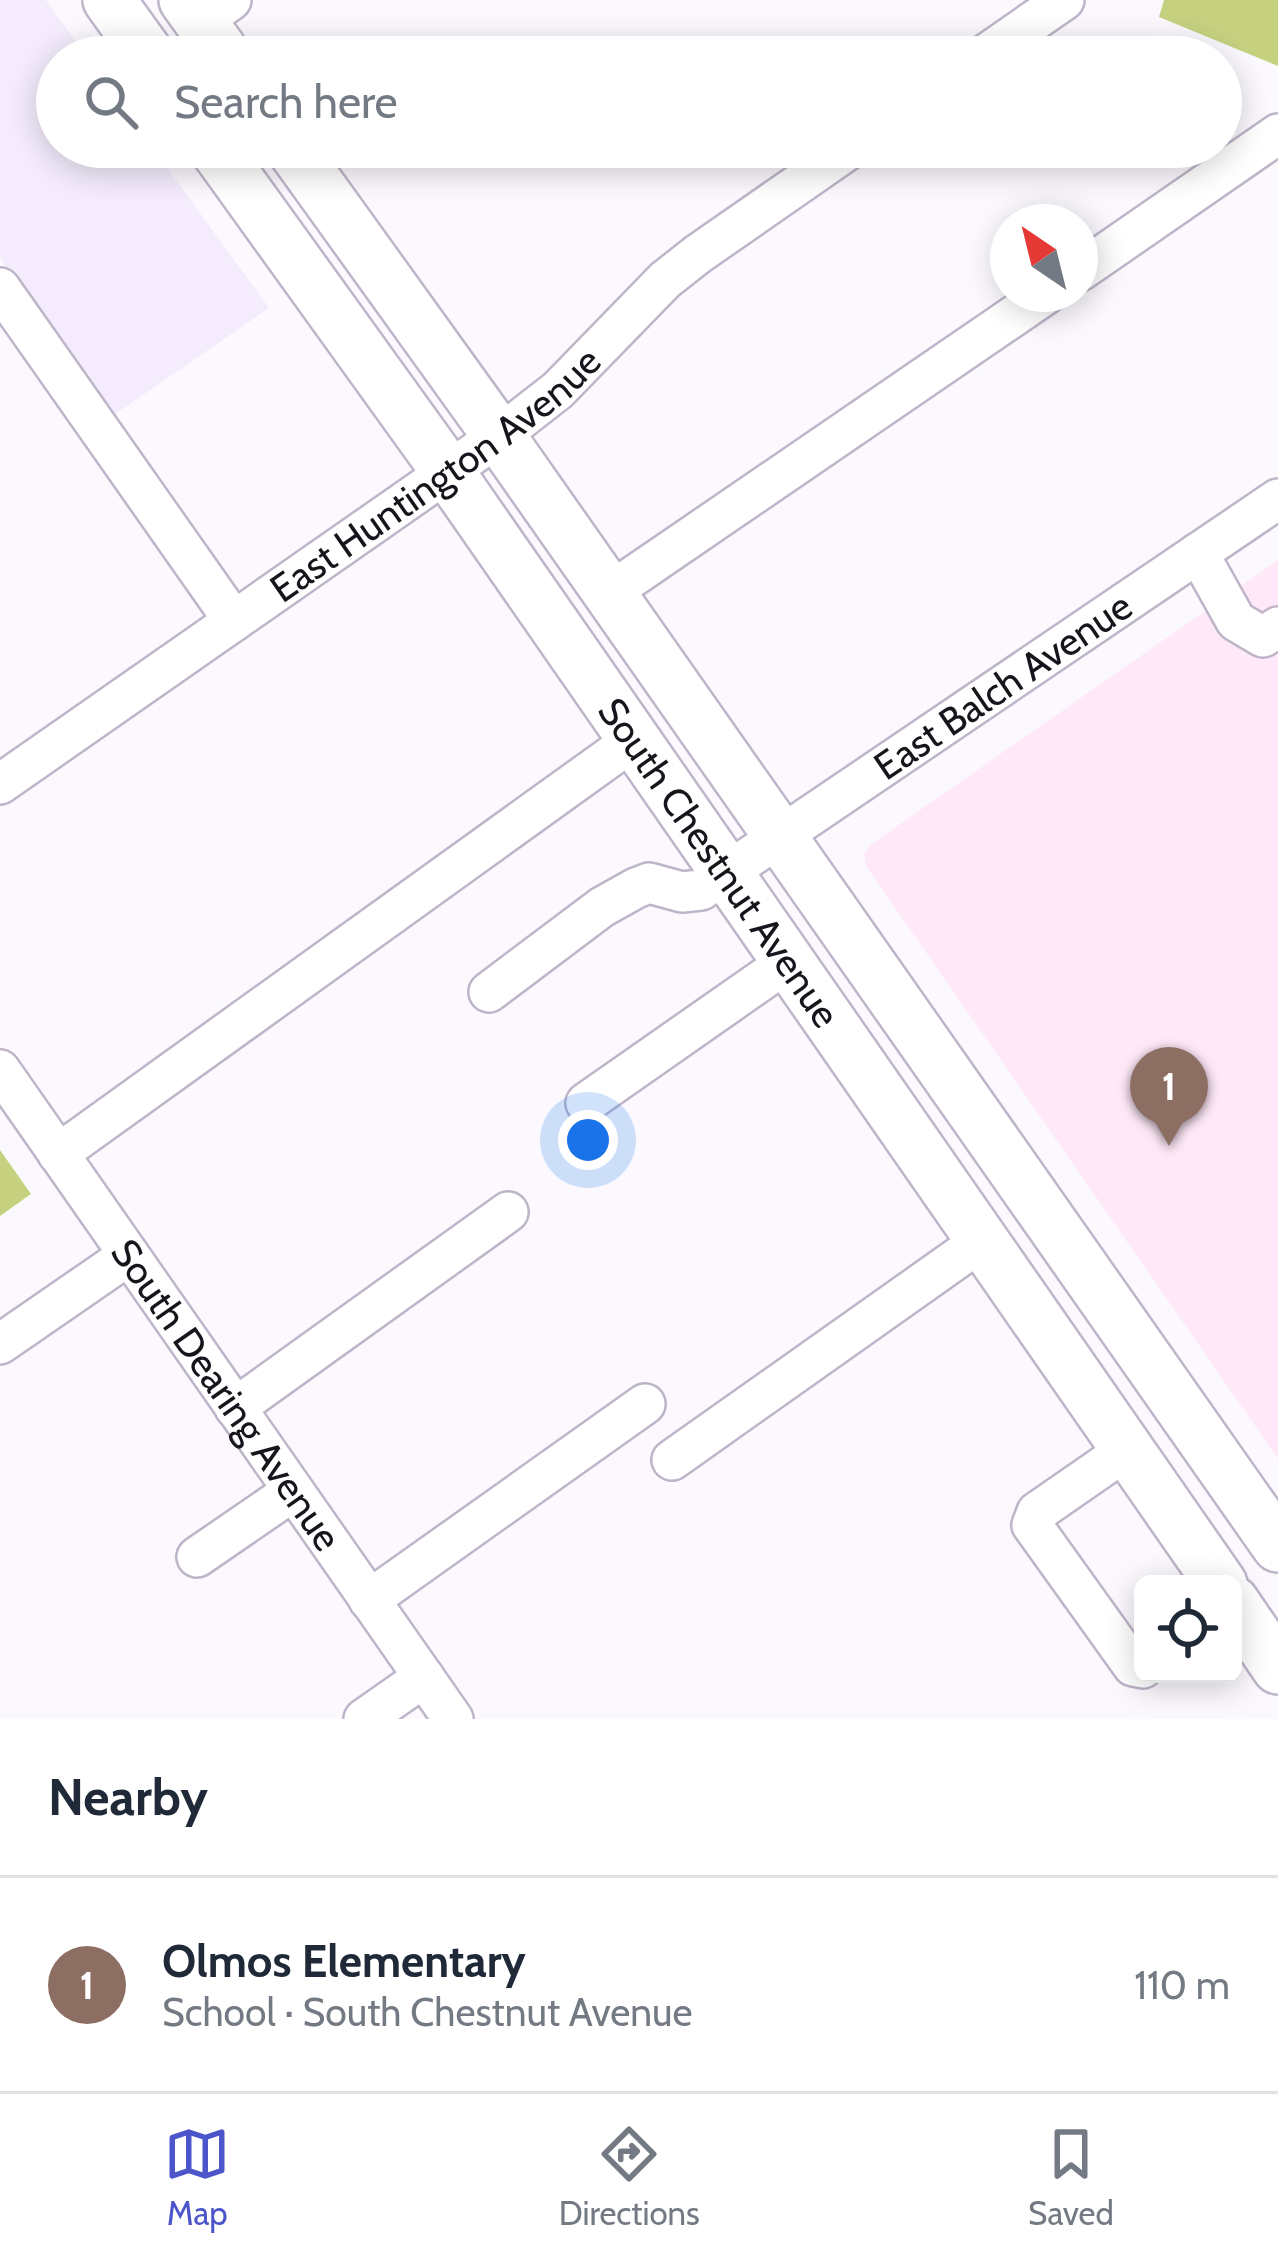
<!DOCTYPE html>
<meta charset="utf-8">
<style>
body{margin:0;font-family:Cabin,sans-serif;background:#f6f6f7;color:#1f2937}
.controls{position:absolute;right:36px;bottom:36px;display:grid;overflow:hidden;border-radius:18px;box-shadow:0 6px 30px #0003}
.controls button{width:108px;height:108px;display:grid;place-items:center;padding:0;border:0;border-bottom:3px solid #e0e1e3;background:#fff;color:#1f2937;font:60px sans-serif}
.compass{position:absolute;left:990px;top:204px;width:108px;height:108px;border-radius:50%;background:#fff;box-shadow:0 6px 30px #0003;rotate:325deg}
.you{position:absolute;left:588px;top:1140px;width:42px;height:42px;margin:-30px;border:9px solid #fff;border-radius:50%;background:#1a73e8;box-shadow:0 0 0 18px #1a73e833}
.badge{display:grid;place-items:center;width:78px;height:78px;border-radius:50%;background:#4c55ca;color:#fff;font-size:39px;font-weight:700}
.pin{position:absolute;translate:-50% -99px;filter:drop-shadow(0 3px 6px #0008)}
.pin::after{content:'';position:absolute;top:63px;width:42px;height:36px;background:inherit;clip-path:polygon(0 0,100% 0,50% 100%)}
.list{margin:0;padding:0;list-style:none}
h2{display:flex;justify-content:space-between;align-items:center;height:156px;margin:0;padding:0 48px;font-size:51px}
h2 small{font-size:39px;font-weight:400;color:#747a83}
.list li{display:grid;grid-template-columns:78px 1fr auto;gap:36px;align-items:center;box-sizing:border-box;height:216px;padding:0 48px;border-top:3px solid #e0e1e3}
.list b{display:block;font-size:45px;white-space:nowrap}
.list p{margin:0;font-size:39px;white-space:nowrap;color:#747a83}
.list em{font-size:39px;font-style:normal;color:#747a83}
.icon{flex:none;width:66px;height:66px;fill:none;stroke:currentColor;stroke-width:2;stroke-linecap:round;stroke-linejoin:round}
.map{position:relative;flex:none;width:1278px;height:1719px;overflow:hidden}
.search{position:absolute;background:#fff;box-shadow:0 6px 30px #0003;left:36px;right:36px;top:36px;height:132px;display:flex;align-items:center;gap:30px;box-sizing:border-box;padding:0 42px;border-radius:66px;color:#747a83;font-size:45px}
.sheet{height:372px;background:#fff}
nav{display:flex;justify-content:space-around;align-items:center;box-sizing:border-box;height:168px;border-top:3px solid #e0e1e3;background:#fff;font-size:33px;color:#747a83}
nav a{display:grid;justify-items:center;gap:6px}
nav .on{color:#4c55ca}
.map>svg:first-child{display:block}
.built{fill:#f4ecfd}
.education{fill:#ffe9f8}
.green{fill:#c5d17f}
.lines{fill:none;stroke-linecap:round;stroke-linejoin:round}
.minor-casing{stroke:#bfb5c9;stroke-width:44}
.major-casing{stroke:#bfb5c9;stroke-width:56}
.minor{stroke:#fff;stroke-width:39}
.major{stroke:#fff;stroke-width:51}
.labels{text-anchor:middle;stroke-width:9;stroke-linejoin:round;paint-order:stroke}
.street-label{font-size:39px;fill:#17141b;stroke:#fff}
</style>
<div class="map">
<svg width="1278" height="1719" viewBox="0 0 1278 1719">
<rect width="100%" height="100%" fill="#fbf9fe"/>
<path class="built" d="M0 0H46L87 57H57V147H152L269 308 111 417 0 258Z"/>
<path class="education" d="M1278 560V1459L866 866 864 855 870 845Z"/>
<g class="green">
<path d="M1164 0H1278V66L1159 17Z"/>
<path d="M0 1150 31 1194 0 1216Z"/>
</g>
<g class="lines">
<defs>
<g id="minor">
<path d="M200 22 231 0"/>
<path d="M982 57 1064 0"/>
<path d="M1080 271 1278 134"/>
<path d="M0 288 234 621"/>
<path d="M1198 553 1236 621 1263 637 1278 627"/>
<path d="M609 593 1046 294"/>
<path id="s1" d="M0 784 499 436 558 390 665 280 698 254 852 147"/>
<path id="s2" d="M489 992 602 907 636 888 649 883 682 892 701 890 1278 499"/>
<path id="s3" d="M0 1070 453 1719"/>
<path d="M586 1103 789 961"/>
<path d="M58 1154 635 739"/>
<path d="M0 1344 129 1255"/>
<path d="M235 1408 508 1212"/>
<path d="M1128 1449 1037 1512 1032 1525 1133 1666 1143 1668"/>
<path d="M672 1460 983 1240"/>
<path d="M197 1557 293 1491"/>
<path d="M369 1600 645 1404"/>
<path d="M364 1719 424 1677"/>
</g>
<g id="major">
<path d="M109 0 150 57"/>
<path d="M185 0 226 57"/>
<path id="s4" d="M214 147 448 472 1221 1584"/>
<path d="M291 147 499 436 1278 1546"/>
<path d="M1233 1602 1278 1668"/>
</g>
</defs>
<use href="#minor" class="minor-casing"/>
<use href="#major" class="major-casing"/>
<use href="#minor" class="minor"/>
<use href="#major" class="major"/>
</g>
<g class="labels">
<g class="street-label">
<text dy="14" stroke="none"><textPath href="#s1" startOffset="534">East Huntington Avenue</textPath></text>
<text dy="14" stroke="none"><textPath href="#s2" startOffset="612">East Balch Avenue</textPath></text>
<text dy="14" stroke="none"><textPath href="#s4" startOffset="876">South Chestnut Avenue</textPath></text>
<text dy="14" stroke="none"><textPath href="#s3" startOffset="396">South Dearing Avenue</textPath></text>
</g>
</g>
</svg>
<div class="controls">
<button><svg class="icon" aria-label="locate" viewBox="0 0 24 24"><circle cx="12" cy="12" r="6"/><path d="M12 2v4M12 18v4M2 12h4M18 12h4"/></svg></button>
</div>
<svg class="compass" viewBox="-18 -18 36 36"><path d="M0-13l5 13h-10z" fill="#e53935"/><path d="M0 13l5-13h-10z" fill="#747a83"/></svg>
<div class="you"></div>
<div class="pin badge" style="left:1169px;top:1146px;background:#8d6e63">1</div>
<div class="search"><svg class="icon" aria-label="search" viewBox="0 0 24 24"><circle cx="10" cy="10" r="6"/><path d="M15 15l6 6"/></svg>Search here</div>
</div>
<section class="sheet">
<h2>Nearby<small></small></h2>
<ul class="list">
<li><span class="badge" style="background:#8d6e63">1</span><div><b>Olmos Elementary</b><p>School · South Chestnut Avenue</p></div><em>110 m</em></li>
</ul>
</section>
<nav>
<a class="on"><svg class="icon" aria-label="map" viewBox="0 0 24 24"><path d="M3 6l6-2 6 2 6-2v14l-6 2-6-2-6 2zM9 4v14M15 6v14"/></svg>Map</a>
<a><svg class="icon" aria-label="directions" viewBox="0 0 24 24"><path d="M12 3l9 9-9 9-9-9zM9 14v-3h6M13 9l2 2-2 2"/></svg>Directions</a>
<a><svg class="icon" aria-label="saved" viewBox="0 0 24 24"><path d="M7 4h10v16l-5-4-5 4z"/></svg>Saved</a>
</nav>
